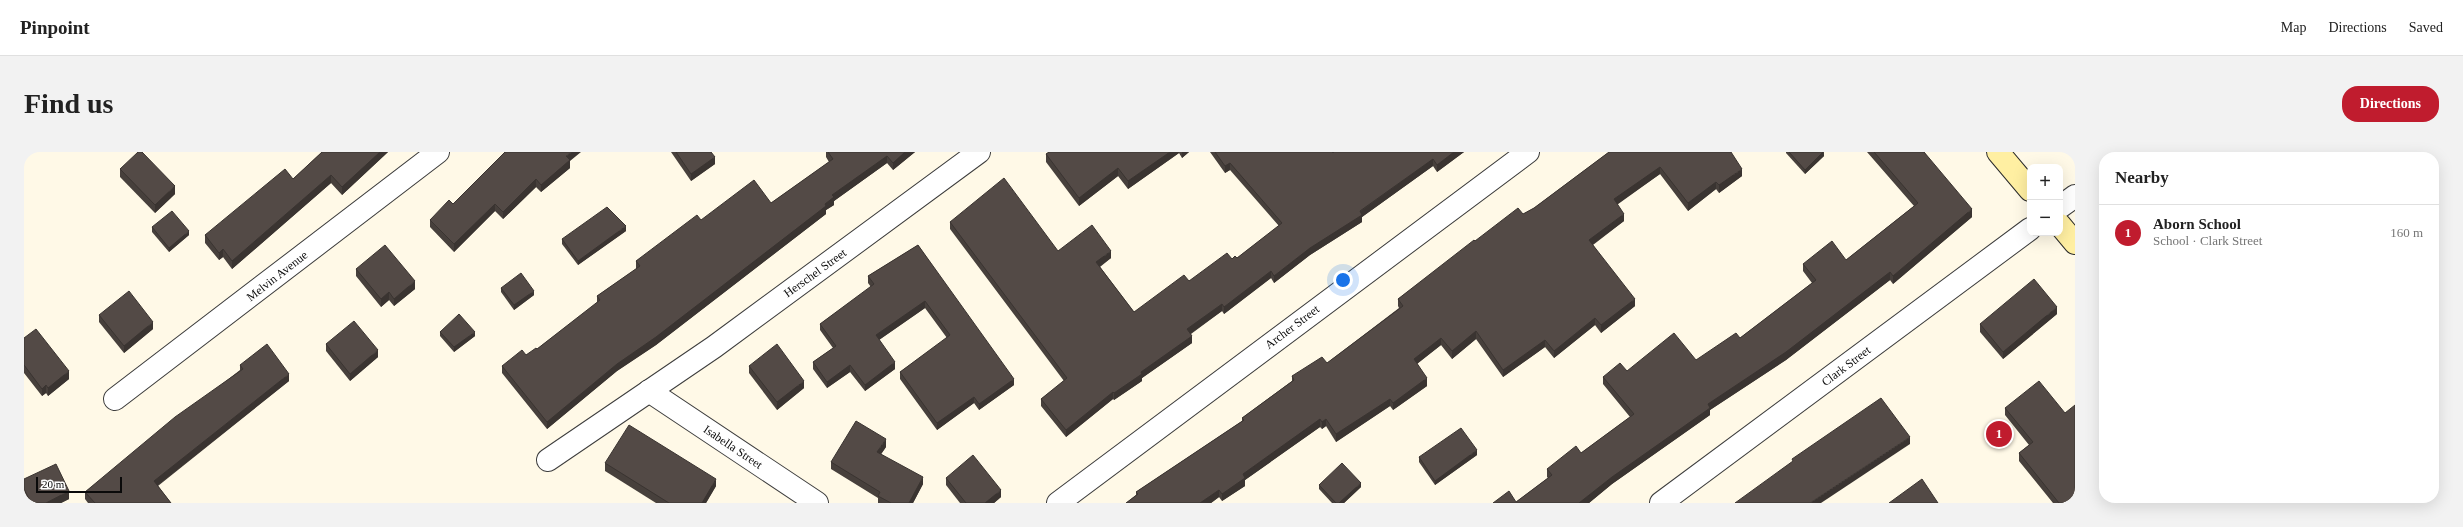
<!DOCTYPE html>
<meta charset="utf-8">
<style>
body{margin:0;font-family:Georgia,serif;background:#f2f2f2;color:#222}
.controls{position:absolute;right:12px;top:12px;display:grid;overflow:hidden;border-radius:8px;box-shadow:0 4px 16px #0002}
.controls button{width:36px;height:36px;display:grid;place-items:center;padding:0;border:0;border-bottom:1px solid #e0e0e0;background:#fff;color:#222;font:20px sans-serif}
.scale{position:absolute;left:12px;bottom:10px;width:86px;box-sizing:border-box;padding-left:4px;border:2px solid #0a0a0a;border-top:0;font-size:11px;line-height:14px;white-space:nowrap;color:#0a0a0a;-webkit-text-stroke:3px #fff;paint-order:stroke}
.you{position:absolute;left:1319px;top:128px;width:14px;height:14px;margin:-10px;border:3px solid #fff;border-radius:50%;background:#1a73e8;box-shadow:0 0 0 6px #1a73e833}
.badge{display:grid;place-items:center;width:26px;height:26px;border-radius:50%;background:#c01c2e;color:#fff;font-size:13px;font-weight:700}
.pin{position:absolute;translate:-50% -50%;border:2px solid #fff;box-shadow:0 1px 4px #0006}
.list{margin:0;padding:0;list-style:none}
h2{display:flex;justify-content:space-between;align-items:center;height:52px;margin:0;padding:0 16px;font-size:17px}
h2 small{font-size:13px;font-weight:400;color:#767676}
.list li{display:grid;grid-template-columns:26px 1fr auto;gap:12px;align-items:center;box-sizing:border-box;height:56px;padding:0 16px;border-top:1px solid #e0e0e0}
.list b{display:block;font-size:15px;white-space:nowrap}
.list p{margin:0;font-size:13px;white-space:nowrap;color:#767676}
.list em{font-size:13px;font-style:normal;color:#767676}
.map{position:relative;flex:none;width:2051px;height:351px;overflow:hidden;border-radius:16px}
header{display:flex;align-items:center;gap:24px;box-sizing:border-box;height:56px;padding:0 20px;background:#fff;border-bottom:1px solid #e0e0e0}
header strong{font-size:19px}
nav{display:flex;gap:22px;margin-inline-start:auto;font-size:14px}
.intro{display:flex;align-items:center;justify-content:space-between;box-sizing:border-box;height:96px;padding:0 24px}
h1{margin:0;font-size:28px}
.button{padding:10px 18px;border-radius:16px;background:#c01c2e;color:#fff;font-size:14px;font-weight:700}
main{display:flex;gap:24px;padding:0 24px}
aside{flex:1;background:#fff;border-radius:16px;box-shadow:0 4px 16px #0002}
.map>svg:first-child{display:block}
.lines{fill:none;stroke-linecap:round;stroke-linejoin:round}
.minor-casing{stroke:#3d3d3d;stroke-width:24}
.secondary-casing{stroke:#2c2c2c;stroke-width:24}
.minor{stroke:#fff;stroke-width:22}
.secondary{stroke:#ffefa2;stroke-width:22}
.wall{fill:#47403c}
.shaded-wall{fill:#3a3431}
.building{fill:#534a46;stroke:#3a3431}
.labels{text-anchor:middle;stroke-width:4;stroke-linejoin:round;paint-order:stroke}
.street-label{font-size:12px;fill:#0a0a0a;stroke:#fff}
</style>
<header>
<strong>Pinpoint</strong>
<nav><a>Map</a><a>Directions</a><a>Saved</a></nav>
</header>
<div class="intro"><h1>Find us</h1><a class="button">Directions</a></div>
<main>
<div class="map">
<svg width="2051" height="351" viewBox="0 0 2051 351">
<rect width="100%" height="100%" fill="#fff9e7"/>
<g class="lines">
<defs>
<g id="minor">
<path d="M2036 55 2051 44"/>
<path d="M625 239 793 351"/>
<path d="M91 247 414 0"/>
<path d="M524 308 690 195 955 0"/>
<path d="M1034 351 1504 0"/>
<path d="M1637 351 2006 77"/>
</g>
<g id="secondary">
<path d="M1974 0 2006 38"/>
<path d="M2036 73 2051 91"/>
</g>
</defs>
<use href="#minor" class="minor-casing"/>
<use href="#secondary" class="secondary-casing"/>
<use href="#minor" class="minor"/>
<use href="#secondary" class="secondary"/>
</g>
<g class="wall">
<path d="M298 0H364L318 43 307 31 208 117 199 105 195 108 181 91V83L269 27Z"/>
<path d="M647 0H687L691 12 667 29Z"/>
<path d="M802 0H891L869 18 863 11 810 49V53L802 58V62L632 193 593 219 523 277 478 221V214L502 203 513 197 573 151V144L612 117V109L677 68 747 51 805 10 802 5Z"/>
<path d="M1025 0H1165L1158 6 1155 1 1104 37 1094 24 1055 54 1022 10V2Z"/>
<path d="M1186 0H1308L1309 1 1440 0 1413 20 1409 14 1338 65V70L1286 103 1250 131 1247 126 1200 162 1198 159 1167 182 1168 191 1118 226V229L1090 248 1089 247 1042 285 1017 254V247L1040 229 926 77V70L1034 99 1087 106 1076 115 1110 160 1165 129 1208 107 1213 106 1255 74 1206 18 1201 21Z"/>
<path d="M1585 0 1718 24 1695 41 1692 37 1664 59 1636 22 1593 52 1600 69 1569 93 1611 154 1577 181 1571 173 1530 206 1521 195 1479 225 1452 187 1428 207 1417 193 1393 212 1403 234 1369 258 1366 254 1312 290 1302 274 1298 277 1296 275 1221 328V334L1198 349 1195 345 1187 351H1102L1112 343V340L1218 269V266L1268 229V224L1303 211 1375 156 1374 154V147L1451 89 1510 56Z"/>
<path d="M1762 0H1800V4L1781 22 1762 1Z"/>
<path d="M1843 0H1900L1948 65 1869 132 1866 128 1762 208 1686 258V263L1588 332 1565 351H1469L1492 350 1524 326 1523 325V317L1557 301 1606 265 1579 232V225L1603 219 1672 208 1716 186 1788 131 1779 119V112L1822 108 1890 54Z"/>
<path d="M546 9V16L517 40 512 35 479 67 471 59 430 100 406 75V68L429 52Z"/>
<path d="M96 17 151 42 131 61 96 25Z"/>
<path d="M128 75 165 83 145 100 128 80Z"/>
<path d="M602 79 554 113 538 92V87Z"/>
<path d="M894 93 990 233 955 258 950 251 913 278 876 227V220L923 186 901 156 855 188 871 217 841 239 826 220 803 236 789 217V210L809 196 796 178V172L847 135 844 131V124Z"/>
<path d="M332 117 391 137 370 154 365 148 357 155 332 124Z"/>
<path d="M477 136 510 143 490 158 477 140Z"/>
<path d="M2033 162 1979 207 1956 180V172Z"/>
<path d="M75 163 129 177 100 201 75 170Z"/>
<path d="M416 180 451 184 430 200 416 184Z"/>
<path d="M0 186 45 227 24 244 22 241 18 244 0 221Z"/>
<path d="M302 192 354 205 326 229 302 199Z"/>
<path d="M216 213 265 229 134 334 147 351H64L61 347V340L216 218Z"/>
<path d="M725 214 780 236 753 258 725 221Z"/>
<path d="M1981 256 2041 261 2051 351H2029L1995 309V301L2005 293 1981 263Z"/>
<path d="M862 295 857 302 899 332 889 351H854V346L807 317V310Z"/>
<path d="M1453 303 1411 333 1395 310V305Z"/>
<path d="M581 311 692 334 682 351H632L581 319Z"/>
<path d="M922 326 977 345 970 351H936L922 333Z"/>
<path d="M0 327 45 347 37 351H3L0 344Z"/>
<path d="M1295 333 1337 335 1320 351H1308L1295 337Z"/>
</g>
<g class="shaded-wall">
<path d="M0 0H6L0 6Z"/>
<path d="M356 0H364L318 43V35Z"/>
<path d="M548 0H557L546 9V16L517 40V33L542 4Z"/>
<path d="M881 0H891L869 18V11Z"/>
<path d="M1146 0H1155V1L1104 37V29Z"/>
<path d="M1158 0H1165L1158 6Z"/>
<path d="M1430 0H1440L1413 20V13Z"/>
<path d="M1799 0 1800 4 1781 22V18Z"/>
<path d="M863 4V11L810 49V53L802 58V62L632 193 593 219 523 277V270L593 212 808 43Z"/>
<path d="M691 5V12L667 29V22Z"/>
<path d="M1409 7V14L1338 65V70L1286 103 1250 131V124L1286 96Z"/>
<path d="M1206 11V18L1201 21V14Z"/>
<path d="M1636 15V22L1590 55V47Z"/>
<path d="M1094 16V24L1055 54V46Z"/>
<path d="M1718 17V24L1695 41V33Z"/>
<path d="M307 23V31L208 117V109Z"/>
<path d="M512 27V35L479 67V60Z"/>
<path d="M1692 30V37L1664 59V51Z"/>
<path d="M151 34V42L131 61V53Z"/>
<path d="M471 52V59L430 100V92Z"/>
<path d="M1948 57V65L1869 132V124Z"/>
<path d="M1600 62V69L1565 95V88Z"/>
<path d="M602 74V79L554 113V109Z"/>
<path d="M165 79V83L145 100V96Z"/>
<path d="M199 97V105L195 108V101Z"/>
<path d="M1087 99V106L1072 117V110Z"/>
<path d="M1247 119V126L1200 162V155Z"/>
<path d="M1866 120V128L1762 208 1686 258V263L1588 332 1565 351H1555L1588 325 1684 252Z"/>
<path d="M391 129V137L370 154V147Z"/>
<path d="M510 139V143L490 158V153Z"/>
<path d="M365 140V148L357 155V147Z"/>
<path d="M1611 147V154L1577 181V173Z"/>
<path d="M901 149V156L852 190V183Z"/>
<path d="M1198 152V159L1163 184V177Z"/>
<path d="M2033 155V162L1979 207V200Z"/>
<path d="M1571 166V173L1530 206V199Z"/>
<path d="M129 170V177L100 201V194Z"/>
<path d="M1452 179V187L1428 207V199Z"/>
<path d="M451 180V184L430 200V195Z"/>
<path d="M1168 184V191L1118 226V229L1090 248V241L1117 220Z"/>
<path d="M1417 186V193L1390 214V207Z"/>
<path d="M1521 188V195L1479 225V218Z"/>
<path d="M354 198V205L326 229V222Z"/>
<path d="M871 210V217L841 239V233Z"/>
<path d="M826 213V220L803 236V230Z"/>
<path d="M45 219V227L24 244V236Z"/>
<path d="M265 222V229L130 336V329Z"/>
<path d="M1403 226V234L1369 258V251Z"/>
<path d="M990 227V233L955 258V252Z"/>
<path d="M780 229V236L753 258V250Z"/>
<path d="M22 233V241L18 244V237Z"/>
<path d="M1089 240V247L1042 285V278Z"/>
<path d="M950 245V251L913 278V271Z"/>
<path d="M1366 247V254L1312 290V282Z"/>
<path d="M1296 267V275L1221 328V334L1198 349V342L1219 322Z"/>
<path d="M1302 267V274L1298 277V270Z"/>
<path d="M1886 285V292L1797 351H1786Z"/>
<path d="M862 287V295L853 308V300Z"/>
<path d="M1453 298V303L1411 333V329Z"/>
<path d="M899 325V332L889 351H885Z"/>
<path d="M692 327V334L682 351H678Z"/>
<path d="M1337 331V335L1320 351H1315Z"/>
<path d="M977 338V345L970 351H961Z"/>
<path d="M1195 338V345L1187 351H1176Z"/>
<path d="M45 339V347L37 351H22Z"/>
</g>
<g class="building">
<path d="M114 0H118L151 34 131 53 96 17Z"/>
<path d="M298 0H356L318 35 307 23 208 109 199 97 195 101 181 83 261 17 269 27Z"/>
<path d="M481 0H548L542 4 546 8 517 33 512 27 479 60 471 52 430 92 406 68 425 48 429 52Z"/>
<path d="M652 0H687L691 5 667 22Z"/>
<path d="M804 0H881L869 11 863 4 808 43 810 45 801 52 802 54 632 185 593 212 523 270 478 214 498 198 502 203 512 196 513 197 576 148 573 144 616 114 612 109 673 63 677 68 730 28 747 51 809 7Z"/>
<path d="M1025 0H1146L1104 29 1094 16 1055 46 1022 2Z"/>
<path d="M1191 0H1308L1309 1 1310 0H1430L1413 13 1409 7 1336 59 1338 63 1286 96 1250 124 1247 119 1200 155 1198 152 1163 177 1168 184 1117 220 1118 222 1090 241 1089 240 1042 278 1017 247 1043 226 926 70 980 26 1034 99 1068 73 1087 99 1072 110 1110 160 1160 123 1165 129 1203 101 1208 107 1211 104 1213 106 1258 71 1206 11 1201 14Z"/>
<path d="M1585 0H1707L1718 17 1695 33 1692 30 1664 51 1636 15 1590 47 1600 62 1565 88 1611 147 1577 173 1571 166 1530 199 1521 188 1479 218 1452 179 1428 199 1417 186 1390 207 1403 226 1369 251 1366 247 1312 282 1302 267 1298 270 1296 267 1219 322 1221 326 1198 342 1195 338 1176 351H1102L1114 342 1112 340 1220 268 1218 266 1270 228 1268 224 1298 205 1303 211 1379 154 1374 147 1450 88 1451 89 1494 56 1499 62 1510 56Z"/>
<path d="M1765 0H1799L1781 18Z"/>
<path d="M1850 0H1900L1948 57 1869 124 1866 120 1762 200 1684 252 1686 256 1588 325 1555 351H1469L1485 339 1492 350 1528 323 1523 317 1552 294 1557 301 1610 262 1579 225 1596 211 1603 219 1650 181 1672 208 1712 181 1716 186 1792 128 1779 112 1808 89 1822 108 1894 51Z"/>
<path d="M583 55 602 74 554 109 538 87Z"/>
<path d="M148 59 165 79 145 96 128 75Z"/>
<path d="M361 93 391 129 370 147 365 140 357 147 332 117Z"/>
<path d="M894 93 990 227 955 252 950 245 913 271 876 220 926 183 901 149 852 183 871 210 841 233 826 213 803 230 789 210 812 194 796 172 850 132 844 124Z"/>
<path d="M497 121 510 139 490 153 477 136Z"/>
<path d="M2010 127 2033 155 1979 200 1956 172Z"/>
<path d="M105 139 129 170 100 194 75 163Z"/>
<path d="M435 162 451 180 430 195 416 180Z"/>
<path d="M330 169 354 198 326 222 302 192Z"/>
<path d="M12 177 45 219 24 236 22 233 18 237 0 213V186Z"/>
<path d="M243 192 265 222 130 329 147 351H71L61 340 151 265 219 217 216 213Z"/>
<path d="M753 192 780 229 753 250 725 214Z"/>
<path d="M2015 229 2041 261 2051 253V351H2035L1995 301 2009 290 1981 256Z"/>
<path d="M1857 246 1886 285 1786 351H1711L1769 309 1768 307Z"/>
<path d="M832 269 862 287 853 300 899 325 885 351H867L854 344 856 340 807 310Z"/>
<path d="M605 273 692 327 678 351H645L581 311Z"/>
<path d="M1437 276 1453 298 1411 329 1395 305Z"/>
<path d="M949 303 977 338 961 351H942L922 326Z"/>
<path d="M1318 311 1337 331 1315 351H1312L1295 333Z"/>
<path d="M32 312 45 339 22 351H7L0 337V327Z"/>
<path d="M1898 327 1914 351H1865Z"/>
</g>
<g class="labels">
<g class="street-label">
<text transform="translate(791 121) rotate(-36)" y="4">Herschel Street</text>
<text transform="translate(253 124) rotate(-38)" y="4">Melvin Avenue</text>
<text transform="translate(1268 175) rotate(-37)" y="4">Archer Street</text>
<text transform="translate(1822 214) rotate(-37)" y="4">Clark Street</text>
<text transform="translate(709 295) rotate(34)" y="4">Isabella Street</text>
</g>
</g>
</svg>
<div class="controls">
<button>+</button>
<button>−</button>
</div>
<div class="scale">20 m</div>
<div class="you"></div>
<div class="pin badge" style="left:1975px;top:282px">1</div>
</div>
<aside>
<h2>Nearby<small></small></h2>
<ul class="list">
<li><span class="badge">1</span><div><b>Aborn School</b><p>School · Clark Street</p></div><em>160 m</em></li>
</ul>
</aside>
</main>
